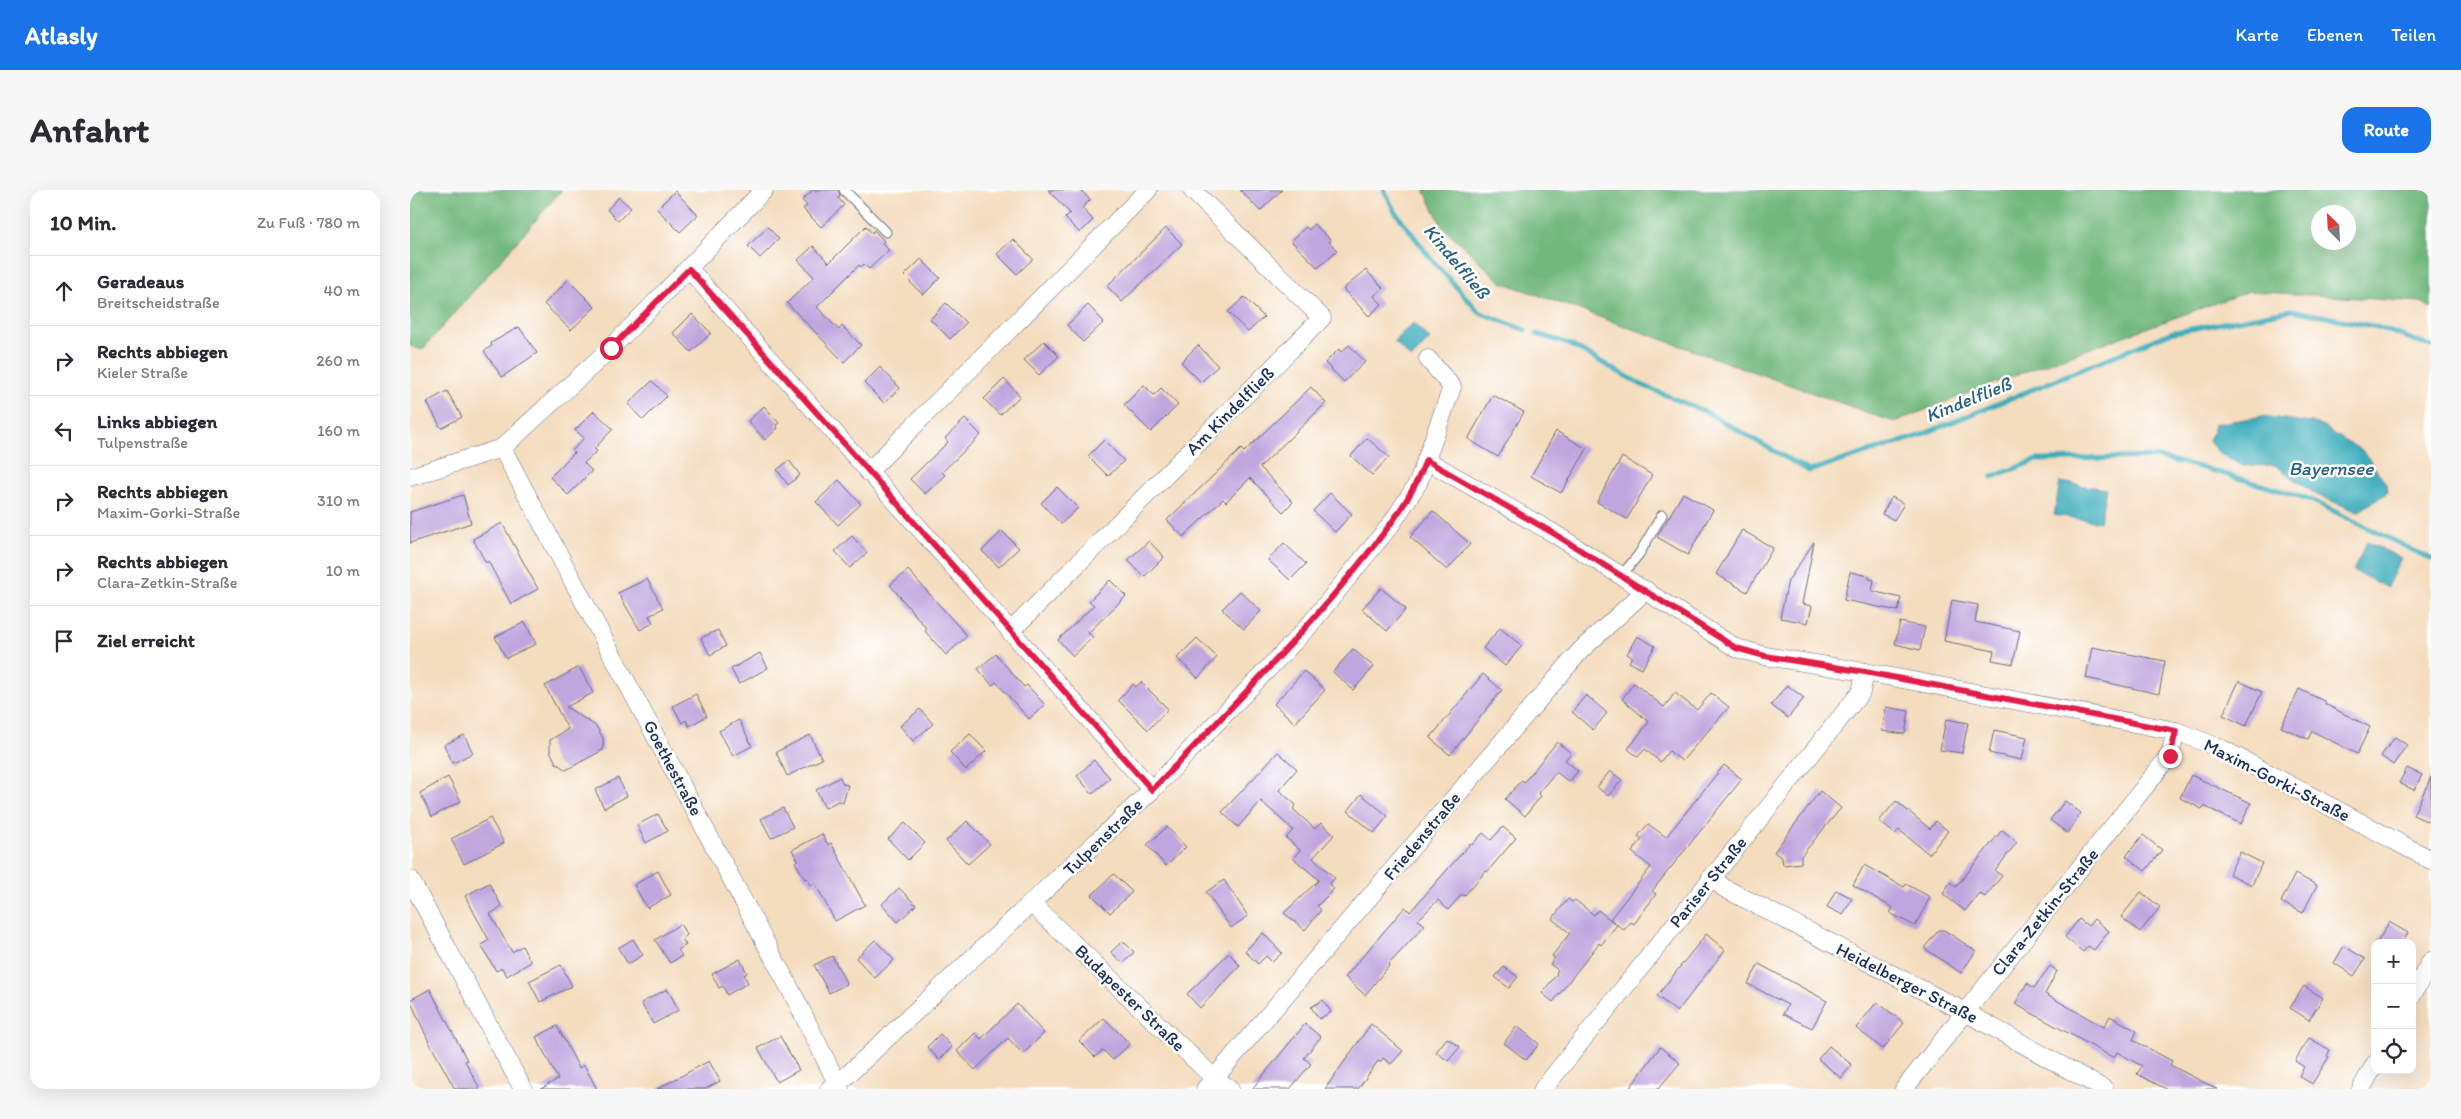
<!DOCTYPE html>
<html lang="de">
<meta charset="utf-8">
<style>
body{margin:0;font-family:Itim,sans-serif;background:#f7f7f7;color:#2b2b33}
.controls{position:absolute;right:15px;bottom:15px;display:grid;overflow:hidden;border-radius:10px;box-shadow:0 5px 20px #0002}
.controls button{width:45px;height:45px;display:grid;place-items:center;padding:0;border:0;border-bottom:1px solid #e1e1e2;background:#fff;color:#2b2b33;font:25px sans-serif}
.compass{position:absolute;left:1901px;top:15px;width:45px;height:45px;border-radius:50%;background:#fff;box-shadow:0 5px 20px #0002;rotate:336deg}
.stop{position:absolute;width:15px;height:15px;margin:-11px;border:4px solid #e11d48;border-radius:50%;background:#fff}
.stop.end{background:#e11d48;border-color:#fff;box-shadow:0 1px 5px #0008}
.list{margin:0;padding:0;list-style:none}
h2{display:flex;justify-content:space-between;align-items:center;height:65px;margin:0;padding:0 20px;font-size:21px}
h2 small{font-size:16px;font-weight:400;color:#7c7c81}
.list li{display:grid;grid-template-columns:32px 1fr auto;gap:15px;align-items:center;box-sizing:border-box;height:70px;padding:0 20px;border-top:1px solid #e1e1e2}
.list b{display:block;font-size:19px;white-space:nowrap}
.list p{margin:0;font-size:16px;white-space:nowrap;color:#7c7c81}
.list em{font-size:16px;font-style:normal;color:#7c7c81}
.icon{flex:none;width:28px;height:28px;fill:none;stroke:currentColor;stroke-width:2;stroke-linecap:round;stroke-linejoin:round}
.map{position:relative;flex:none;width:2021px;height:899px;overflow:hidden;border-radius:15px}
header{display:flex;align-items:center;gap:30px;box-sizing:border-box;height:70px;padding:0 25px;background:#1a73e8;color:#fff}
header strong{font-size:24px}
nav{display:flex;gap:28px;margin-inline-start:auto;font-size:18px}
.intro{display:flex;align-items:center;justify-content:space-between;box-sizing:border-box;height:120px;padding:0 30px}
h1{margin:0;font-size:35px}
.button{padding:12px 22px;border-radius:15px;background:#1a73e8;color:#fff;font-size:18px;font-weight:700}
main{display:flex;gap:30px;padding:0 30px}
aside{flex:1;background:#fff;border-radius:15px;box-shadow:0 5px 20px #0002}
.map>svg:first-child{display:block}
.forest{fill:#72b87d;stroke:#46746e;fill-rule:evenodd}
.water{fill:#3eadbb;stroke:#2c6e8c}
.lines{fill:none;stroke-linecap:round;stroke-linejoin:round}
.stream{stroke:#3eadbb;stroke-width:5}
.building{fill:#c0a6de}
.lane-casing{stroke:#676c80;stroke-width:11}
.street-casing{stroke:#676c80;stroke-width:19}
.lane{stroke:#fff;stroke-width:9}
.street{stroke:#fff;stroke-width:18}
.route{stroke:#e11d48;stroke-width:6}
.labels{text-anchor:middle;stroke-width:5;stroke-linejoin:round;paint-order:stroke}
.street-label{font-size:18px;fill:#1b2f5e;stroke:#fff}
.water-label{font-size:19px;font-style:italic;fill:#296183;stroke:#fff}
</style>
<header>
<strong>Atlasly</strong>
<nav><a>Karte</a><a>Ebenen</a><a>Teilen</a></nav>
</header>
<div class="intro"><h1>Anfahrt</h1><a class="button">Route</a></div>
<main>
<aside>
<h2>10 Min.<small>Zu Fuß · 780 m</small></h2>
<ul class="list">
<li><svg class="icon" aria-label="ahead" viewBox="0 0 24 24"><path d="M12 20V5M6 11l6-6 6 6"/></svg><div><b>Geradeaus</b><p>Breitscheidstraße</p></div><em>40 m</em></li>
<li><svg class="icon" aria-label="right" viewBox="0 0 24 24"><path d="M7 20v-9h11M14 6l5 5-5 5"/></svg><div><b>Rechts abbiegen</b><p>Kieler Straße</p></div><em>260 m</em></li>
<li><svg class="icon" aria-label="left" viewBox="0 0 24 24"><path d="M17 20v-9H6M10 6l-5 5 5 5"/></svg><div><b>Links abbiegen</b><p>Tulpenstraße</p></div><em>160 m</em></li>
<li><svg class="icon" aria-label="right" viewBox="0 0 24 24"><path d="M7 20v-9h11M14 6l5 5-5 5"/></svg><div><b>Rechts abbiegen</b><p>Maxim-Gorki-Straße</p></div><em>310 m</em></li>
<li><svg class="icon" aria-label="right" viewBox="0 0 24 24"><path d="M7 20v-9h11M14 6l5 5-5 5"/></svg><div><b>Rechts abbiegen</b><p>Clara-Zetkin-Straße</p></div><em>10 m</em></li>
<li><svg class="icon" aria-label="arrive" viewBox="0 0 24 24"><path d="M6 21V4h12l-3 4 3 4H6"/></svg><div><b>Ziel erreicht</b></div></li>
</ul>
</aside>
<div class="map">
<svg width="2021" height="899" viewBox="0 0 2021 899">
<rect width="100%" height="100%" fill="#fff"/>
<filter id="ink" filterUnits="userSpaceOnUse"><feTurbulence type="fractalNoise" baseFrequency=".02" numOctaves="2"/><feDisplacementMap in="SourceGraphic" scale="10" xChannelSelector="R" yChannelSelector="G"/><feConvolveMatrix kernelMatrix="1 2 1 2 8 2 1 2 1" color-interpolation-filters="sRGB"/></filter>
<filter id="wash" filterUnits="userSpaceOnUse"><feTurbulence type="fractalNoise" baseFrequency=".0096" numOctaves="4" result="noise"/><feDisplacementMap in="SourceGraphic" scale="20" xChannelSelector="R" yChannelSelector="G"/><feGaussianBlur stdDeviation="1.12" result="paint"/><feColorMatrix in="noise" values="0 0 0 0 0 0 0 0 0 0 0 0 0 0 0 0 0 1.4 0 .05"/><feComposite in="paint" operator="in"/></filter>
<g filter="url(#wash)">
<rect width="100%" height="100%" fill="#f4dcbe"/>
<g class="forest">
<path d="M0 0H152L12 160 0 156Z"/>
<path d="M1014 0H2021V118L2011 112 1839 101 1603 186 1484 232 1091 92 1032 36ZM1908 22H1938V52H1908Z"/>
</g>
<g class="water">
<path d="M1003 133 1020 149 1001 169 984 151Z"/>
<path d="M1853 226 1908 234 1954 262 1976 294 1977 303 1948 322 1907 305 1865 275 1833 276 1810 264 1799 252 1805 234Z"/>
<path d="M1650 292 1696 299 1690 332 1644 325Z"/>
<path d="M1957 352 1991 368 1977 397 1943 381Z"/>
</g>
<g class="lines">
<g class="stream">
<path d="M974 0 984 20 1022 70 1069 122 1115 140"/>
<path d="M1127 144 1159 154 1232 195 1298 223 1399 281 1506 247 1760 143 1881 120 1967 137 2021 156"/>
<path d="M1582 287 1627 270 1746 267 1794 278 1899 309 2021 369"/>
</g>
</g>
<g id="blocks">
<g class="building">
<path d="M403 0H428L430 5 428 8 434 15 411 37 393 19 397 16 392 10Z"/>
<path d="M638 0H671L680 10 672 18 683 30 670 43 655 28 660 23Z"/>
<path d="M830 0H872L850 21Z"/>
<path d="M265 1 288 25 270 42 247 19Z"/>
<path d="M209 7 221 18 208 31 197 20Z"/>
<path d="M904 34 921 50 919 52 927 60 908 78 881 51 896 37 899 40Z"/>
<path d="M456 36 462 43 464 40 474 51 472 53 479 60 459 79 454 74 451 77 449 75 407 117 429 140 432 136 451 155 434 172 377 113 404 87 388 70 403 56 419 73Z"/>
<path d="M358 37 369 49 350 68 338 56Z"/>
<path d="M756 38 772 54 712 112 697 96Z"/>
<path d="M603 49 623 69 607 84 587 64Z"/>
<path d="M511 69 530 88 513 105 494 86Z"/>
<path d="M956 80 973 98 964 106 972 114 959 126 933 99Z"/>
<path d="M158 90 185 117 161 140 134 114Z"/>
<path d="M834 107 854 127 838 142 818 122Z"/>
<path d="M536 113 556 133 540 149 520 129Z"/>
<path d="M678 115 694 132 673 152 657 135Z"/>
<path d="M282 124 301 143 281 162 263 143Z"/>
<path d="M109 137 127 163 92 187 74 161 82 156 81 153Z"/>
<path d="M634 151 649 166 629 185 614 170Z"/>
<path d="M788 155 808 176 791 192 771 172Z"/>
<path d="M939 155 955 172 934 192 915 173 929 159 931 162Z"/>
<path d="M470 177 490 198 474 213 454 193Z"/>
<path d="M594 189 610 206 590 225 574 209Z"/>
<path d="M242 191 257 206 233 230 218 214Z"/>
<path d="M734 195 744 205 751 198 768 215 741 242 714 215Z"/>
<path d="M901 197 916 213 850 277 883 312 873 322 840 288 816 312 813 309 773 347 757 330 831 259 834 262Z"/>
<path d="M37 201 52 227 31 238 17 212Z"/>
<path d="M1083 205 1114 222 1088 267 1058 249Z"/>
<path d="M354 216 369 233 366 235 368 238 355 250 338 231Z"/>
<path d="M184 221 203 239 184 259 187 261 174 273 182 281 158 305 140 287 164 263 162 261 174 248 165 240Z"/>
<path d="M555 229 571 245 532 282 535 285 515 304 500 289 538 252 535 248Z"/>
<path d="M1146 241 1177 259 1151 303 1121 286Z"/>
<path d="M957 248 979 267 962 285 941 266Z"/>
<path d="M694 250 714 271 698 286 678 266Z"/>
<path d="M1212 267 1242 285 1217 329 1187 312Z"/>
<path d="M379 270 390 285 378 295 367 280Z"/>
<path d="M429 290 451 314 428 335 406 312Z"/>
<path d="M647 297 668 318 651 334 631 313Z"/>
<path d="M920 303 942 324 925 342 903 321Z"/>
<path d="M1273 303 1303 320 1278 365 1247 347Z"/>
<path d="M53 305 61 333 0 353V322Z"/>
<path d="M1482 307 1494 314 1484 330 1472 324Z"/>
<path d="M1023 321 1060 354 1037 380 1000 347Z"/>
<path d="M92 333 128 399 101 414 78 371 76 373 63 349Z"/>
<path d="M1332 340 1363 358 1337 402 1306 384Z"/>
<path d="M592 341 609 358 589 377 572 361Z"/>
<path d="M442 346 457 363 440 378 425 361Z"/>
<path d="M739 351 754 367 734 387 718 370Z"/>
<path d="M1404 352 1392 414 1402 416 1398 433 1370 428 1378 391Z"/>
<path d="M874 353 896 374 880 390 858 370Z"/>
<path d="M498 380 557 446 536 465 515 441 517 439 480 395Z"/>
<path d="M1440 382 1459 386V389L1464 390 1462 401 1491 408 1488 421 1434 410Z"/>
<path d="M237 389 253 418 239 426 243 433 230 440 208 403Z"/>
<path d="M700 390 716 406 678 443 683 447 663 466 648 450 684 415 679 411Z"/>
<path d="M971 398 996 419 977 441 952 419Z"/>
<path d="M830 401 851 421 834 439 812 419Z"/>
<path d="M1542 410 1568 415 1565 432 1610 441 1603 474 1582 470 1584 461 1534 451Z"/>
<path d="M115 432 126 454 96 468 85 447Z"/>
<path d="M1490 432 1515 437 1510 460 1485 454Z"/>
<path d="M1090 438 1112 456 1095 476 1073 458Z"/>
<path d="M308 440 316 456 300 465 291 448Z"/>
<path d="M1227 446 1245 456 1232 479 1219 472 1222 467 1217 464Z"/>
<path d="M787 448 807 467 788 488 767 468Z"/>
<path d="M1682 457 1755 471 1749 504 1676 488Z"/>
<path d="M943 459 964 477 943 500 923 482Z"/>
<path d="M350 463 358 478 329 494 321 479Z"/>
<path d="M586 464 614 497 617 495 635 515 619 529 586 492 582 495 568 479Z"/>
<path d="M169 477 183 503 156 517 186 536 193 548V560L156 580 146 573 140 561V550L158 539 135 496Z"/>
<path d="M894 481 915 500 885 533 864 514Z"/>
<path d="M1073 484 1092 500 1040 565 1020 548Z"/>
<path d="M1829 491 1852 502 1836 536 1813 525Z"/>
<path d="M731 492 758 519 738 540 708 510 723 494 726 497Z"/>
<path d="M1224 493 1254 517 1265 503 1287 520 1301 503 1319 517 1272 571 1259 561 1250 572 1235 559 1228 567 1218 559 1239 532 1212 509Z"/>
<path d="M1377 495 1394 508 1378 528 1361 515Z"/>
<path d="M1889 499 1916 512 1915 514 1960 537 1947 564 1902 541 1898 549 1871 537Z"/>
<path d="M286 504 297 526 279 536 276 530 272 533 263 516Z"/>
<path d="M1176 505 1197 523 1183 540 1162 522Z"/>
<path d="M1476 517 1499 521 1495 544 1472 541Z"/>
<path d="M510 519 523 534 503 551 490 536Z"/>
<path d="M1536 529 1558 533 1552 563 1530 560Z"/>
<path d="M329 530 342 556 323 566 309 541Z"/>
<path d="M1584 540 1617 547 1612 570 1579 563Z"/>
<path d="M560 544 576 561 556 580 540 562Z"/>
<path d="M54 545 63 563 43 573 34 555Z"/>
<path d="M400 545 412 569 377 586 366 562Z"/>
<path d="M1985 547 1997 555 1983 575 1971 566Z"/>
<path d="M1147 552 1161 563 1155 570 1168 581 1159 592 1146 582 1128 603 1131 606 1115 626 1095 609 1112 590 1114 592Z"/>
<path d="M868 562 887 579 869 600 886 615 883 619 905 639 911 633 924 645 903 668 925 688 919 694 924 699 907 716 911 720 895 740 874 723 909 690 883 668 890 660 876 648 883 640 851 611 828 637 812 622Z"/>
<path d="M684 570 700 588 682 604 667 586Z"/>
<path d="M1314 575 1332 589 1242 701 1246 704 1230 726 1224 734 1221 732 1214 740 1200 729 1241 677 1222 662 1232 649 1228 646 1238 634 1256 647Z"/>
<path d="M1997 578 2012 585 2004 600 1989 593Z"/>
<path d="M1200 581 1212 590 1198 606 1187 597Z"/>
<path d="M1781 585 1841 613 1831 634 1794 616 1792 619 1770 608Z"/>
<path d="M38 587 51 611 22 627 10 603Z"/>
<path d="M430 587 433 594 438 595 433 613 428 611 415 618 406 600Z"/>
<path d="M2021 587V633L2003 625Z"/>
<path d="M208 588 217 606 194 618 185 600Z"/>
<path d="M1410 601 1431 618 1391 666V673L1373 675 1372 668 1364 662Z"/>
<path d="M951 604 978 626 964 643 938 621Z"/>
<path d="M1486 611 1520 639 1526 631 1538 641 1519 664 1489 640 1485 644 1469 631Z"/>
<path d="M1655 611 1671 623 1657 643 1640 630Z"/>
<path d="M373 618 383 637 361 648 351 629Z"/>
<path d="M248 624 258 641 236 653 227 635Z"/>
<path d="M80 628 94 653 54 674 41 649Z"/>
<path d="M557 631 580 654 558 674 536 651Z"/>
<path d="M495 633 515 653 498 670 478 649Z"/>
<path d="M757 637 776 657 756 676 737 655Z"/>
<path d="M1093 637 1106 648 1077 682 1076 681 1054 706 1052 704 1038 720 1028 710 1008 730 1015 735 978 775 979 776 955 805 935 787 995 717 1000 722 1060 654 1062 655 1073 643 1081 650Z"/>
<path d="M1592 640 1607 652 1585 681 1592 686 1575 707 1569 703 1555 721 1533 704 1540 692 1546 697Z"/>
<path d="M412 644 418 655 421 653 455 715 425 731 405 693 401 695 397 688 395 689 385 672 388 670 382 660Z"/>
<path d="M1733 645 1752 660 1735 681 1716 666Z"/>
<path d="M1830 662 1852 673 1842 695 1819 684Z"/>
<path d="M1454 675 1494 697 1496 694 1520 707 1505 736 1480 723 1483 718 1443 695Z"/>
<path d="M248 681 261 705 237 718 224 695Z"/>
<path d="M704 684 722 702 700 723 682 705Z"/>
<path d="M1885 684 1907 695 1893 723 1871 712Z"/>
<path d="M814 690 838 726 821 738 796 702Z"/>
<path d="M79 693 92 717 80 724 102 762 112 756 121 772 97 786 92 778 86 781 71 755 79 750 55 706Z"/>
<path d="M489 698 506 715 488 732 472 714Z"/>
<path d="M1426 700 1442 708 1433 725 1417 717Z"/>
<path d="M1731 702 1750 717 1730 742 1711 727Z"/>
<path d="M1158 709 1162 712 1165 710 1184 725 1188 720 1207 735 1191 755 1189 753 1143 812 1132 803 1147 784 1146 783 1148 780 1140 774 1145 768 1142 766 1160 743 1142 729Z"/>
<path d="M1669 729 1678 736 1684 729 1699 741 1684 760 1678 756 1673 762 1655 747Z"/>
<path d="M1979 732 1998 743 1992 753H1967Z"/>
<path d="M270 734 277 745 272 749 276 755 268 760 272 766 260 773 245 750Z"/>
<path d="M1529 740H1534L1566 761 1551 783 1514 758Z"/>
<path d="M853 743 872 763 862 772 856 766 848 774 835 761Z"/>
<path d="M1296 744 1315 760 1267 822 1247 806Z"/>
<path d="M223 749 233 765 218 774 208 758Z"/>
<path d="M465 750 484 770 465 788 446 768Z"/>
<path d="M713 751 724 762 713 774 701 762Z"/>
<path d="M1934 756 1955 769 1944 786 1924 773Z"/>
<path d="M819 763 830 776 790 818 777 804Z"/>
<path d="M422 766 437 794 419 803 404 775Z"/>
<path d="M330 769 337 783 334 785 338 793 317 805 313 796 309 798 302 784Z"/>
<path d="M1349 774 1417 811 1402 838 1373 824 1378 815 1338 794Z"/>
<path d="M151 775 162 796 130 812 119 791Z"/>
<path d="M1640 776 1647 781 1635 804 1694 837 1700 826 1727 841 1723 850 1762 871 1760 875 1807 899H1756L1727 884 1732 876 1707 862 1704 868 1605 814 1617 793 1624 798Z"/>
<path d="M1094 777 1108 787 1099 798 1085 787Z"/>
<path d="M1894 796 1913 808 1899 830 1880 818Z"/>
<path d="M20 799 57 870 55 871 70 899H45L19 852 0 810Z"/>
<path d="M257 799 269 820 243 834 231 813Z"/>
<path d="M913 810 921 822 909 829 901 817Z"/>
<path d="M1467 812 1494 833 1473 859 1446 838Z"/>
<path d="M607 814 634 843 613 864 598 848 565 880 547 861 565 843 571 849Z"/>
<path d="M694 828 720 854 703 870 693 860 685 867 669 851Z"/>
<path d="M895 834 911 847 894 868 901 874 880 899H842Z"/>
<path d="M961 834 993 861 981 874 973 868 970 872 968 871 948 899H915Z"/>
<path d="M147 836 169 878 174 875 187 899H131L148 889 126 847Z"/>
<path d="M1107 836 1129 854 1116 870 1094 853Z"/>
<path d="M530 844 542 857 529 870 517 857Z"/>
<path d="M370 846 389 880 367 892 348 858Z"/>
<path d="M1037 848 1050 857 1038 871 1026 862Z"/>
<path d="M1899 848 1920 860 1917 866 1919 867 1902 894 1889 886 1894 877 1885 871Z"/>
<path d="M1419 856 1442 875 1431 888 1408 869Z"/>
<path d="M1250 857 1270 873 1248 899H1219Z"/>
<path d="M299 871 310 891 295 899H247Z"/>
</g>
</g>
</g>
<g filter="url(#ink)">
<use href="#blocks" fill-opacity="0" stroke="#676c80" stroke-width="1"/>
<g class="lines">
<defs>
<g id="lane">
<path d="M434 0 476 42"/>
<path d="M1212 385 1229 364 1252 325"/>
</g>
<g id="street">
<path d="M279 79 742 600"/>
<path d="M92 258 386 810 430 899"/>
<path d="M1016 270 1143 343 1326 458 1355 466 1455 482 1766 541 1812 559 2021 670"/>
<path d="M458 282 738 0"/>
<path d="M0 287 92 258 201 158 354 0"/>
<path d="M600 442 912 128 782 0"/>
<path d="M1301 687 1314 698 1555 822 1694 899"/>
<path d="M0 689 113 899"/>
<path d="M622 714 805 889 820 899"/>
<path d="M2002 805 2021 771"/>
<path d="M419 899 429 893 742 600 897 438 982 333 1008 293 1042 197 1018 169"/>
<path d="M795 899 1171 460 1236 400"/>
<path d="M1133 899 1451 502 1455 482"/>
<path d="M1494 899 1760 565 1766 541"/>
<path d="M1951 899 1965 874"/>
</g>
</defs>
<use href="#lane" class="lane-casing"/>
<use href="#street" class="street-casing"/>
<use href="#lane" class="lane"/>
<use href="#street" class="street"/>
</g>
</g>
<g class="lines" filter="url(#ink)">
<path class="route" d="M201 158 279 79 742 600C810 529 879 460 941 384 970 348 1000 314 1016 270L1143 343 1326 458 1355 466 1455 482 1766 541 1760 566"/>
</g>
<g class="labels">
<g class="street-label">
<text transform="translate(820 221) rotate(-45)" y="6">Am Kindelfließ</text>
<text transform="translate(263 578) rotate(62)" y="6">Goethestraße</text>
<text transform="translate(1867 590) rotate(27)" y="6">Maxim-Gorki-Straße</text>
<text transform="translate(1012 646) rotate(-50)" y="6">Friedenstraße</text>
<text transform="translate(693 647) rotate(-44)" y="6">Tulpenstraße</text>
<text transform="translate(1298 692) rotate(-51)" y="6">Pariser Straße</text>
<text transform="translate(1635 722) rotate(-51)" y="6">Clara-Zetkin-Straße</text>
<text transform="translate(1497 793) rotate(27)" y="6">Heidelberger Straße</text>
<text transform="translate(720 808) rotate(44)" y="6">Budapester Straße</text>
</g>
<g class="water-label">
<text transform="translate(1047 71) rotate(50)" y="7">Kindelfließ</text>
<text transform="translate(1558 209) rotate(-22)" y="7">Kindelfließ</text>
<text x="1921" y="285">Bayernsee</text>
</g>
</g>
</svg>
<div class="controls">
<button>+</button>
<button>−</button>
<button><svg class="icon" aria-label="locate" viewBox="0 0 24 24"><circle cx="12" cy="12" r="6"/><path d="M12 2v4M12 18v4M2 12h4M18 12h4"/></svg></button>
</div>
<svg class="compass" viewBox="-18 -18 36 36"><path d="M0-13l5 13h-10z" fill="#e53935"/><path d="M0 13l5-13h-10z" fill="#7c7c81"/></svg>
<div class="stop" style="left:201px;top:158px"></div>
<div class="stop end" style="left:1760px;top:566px"></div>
</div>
</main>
